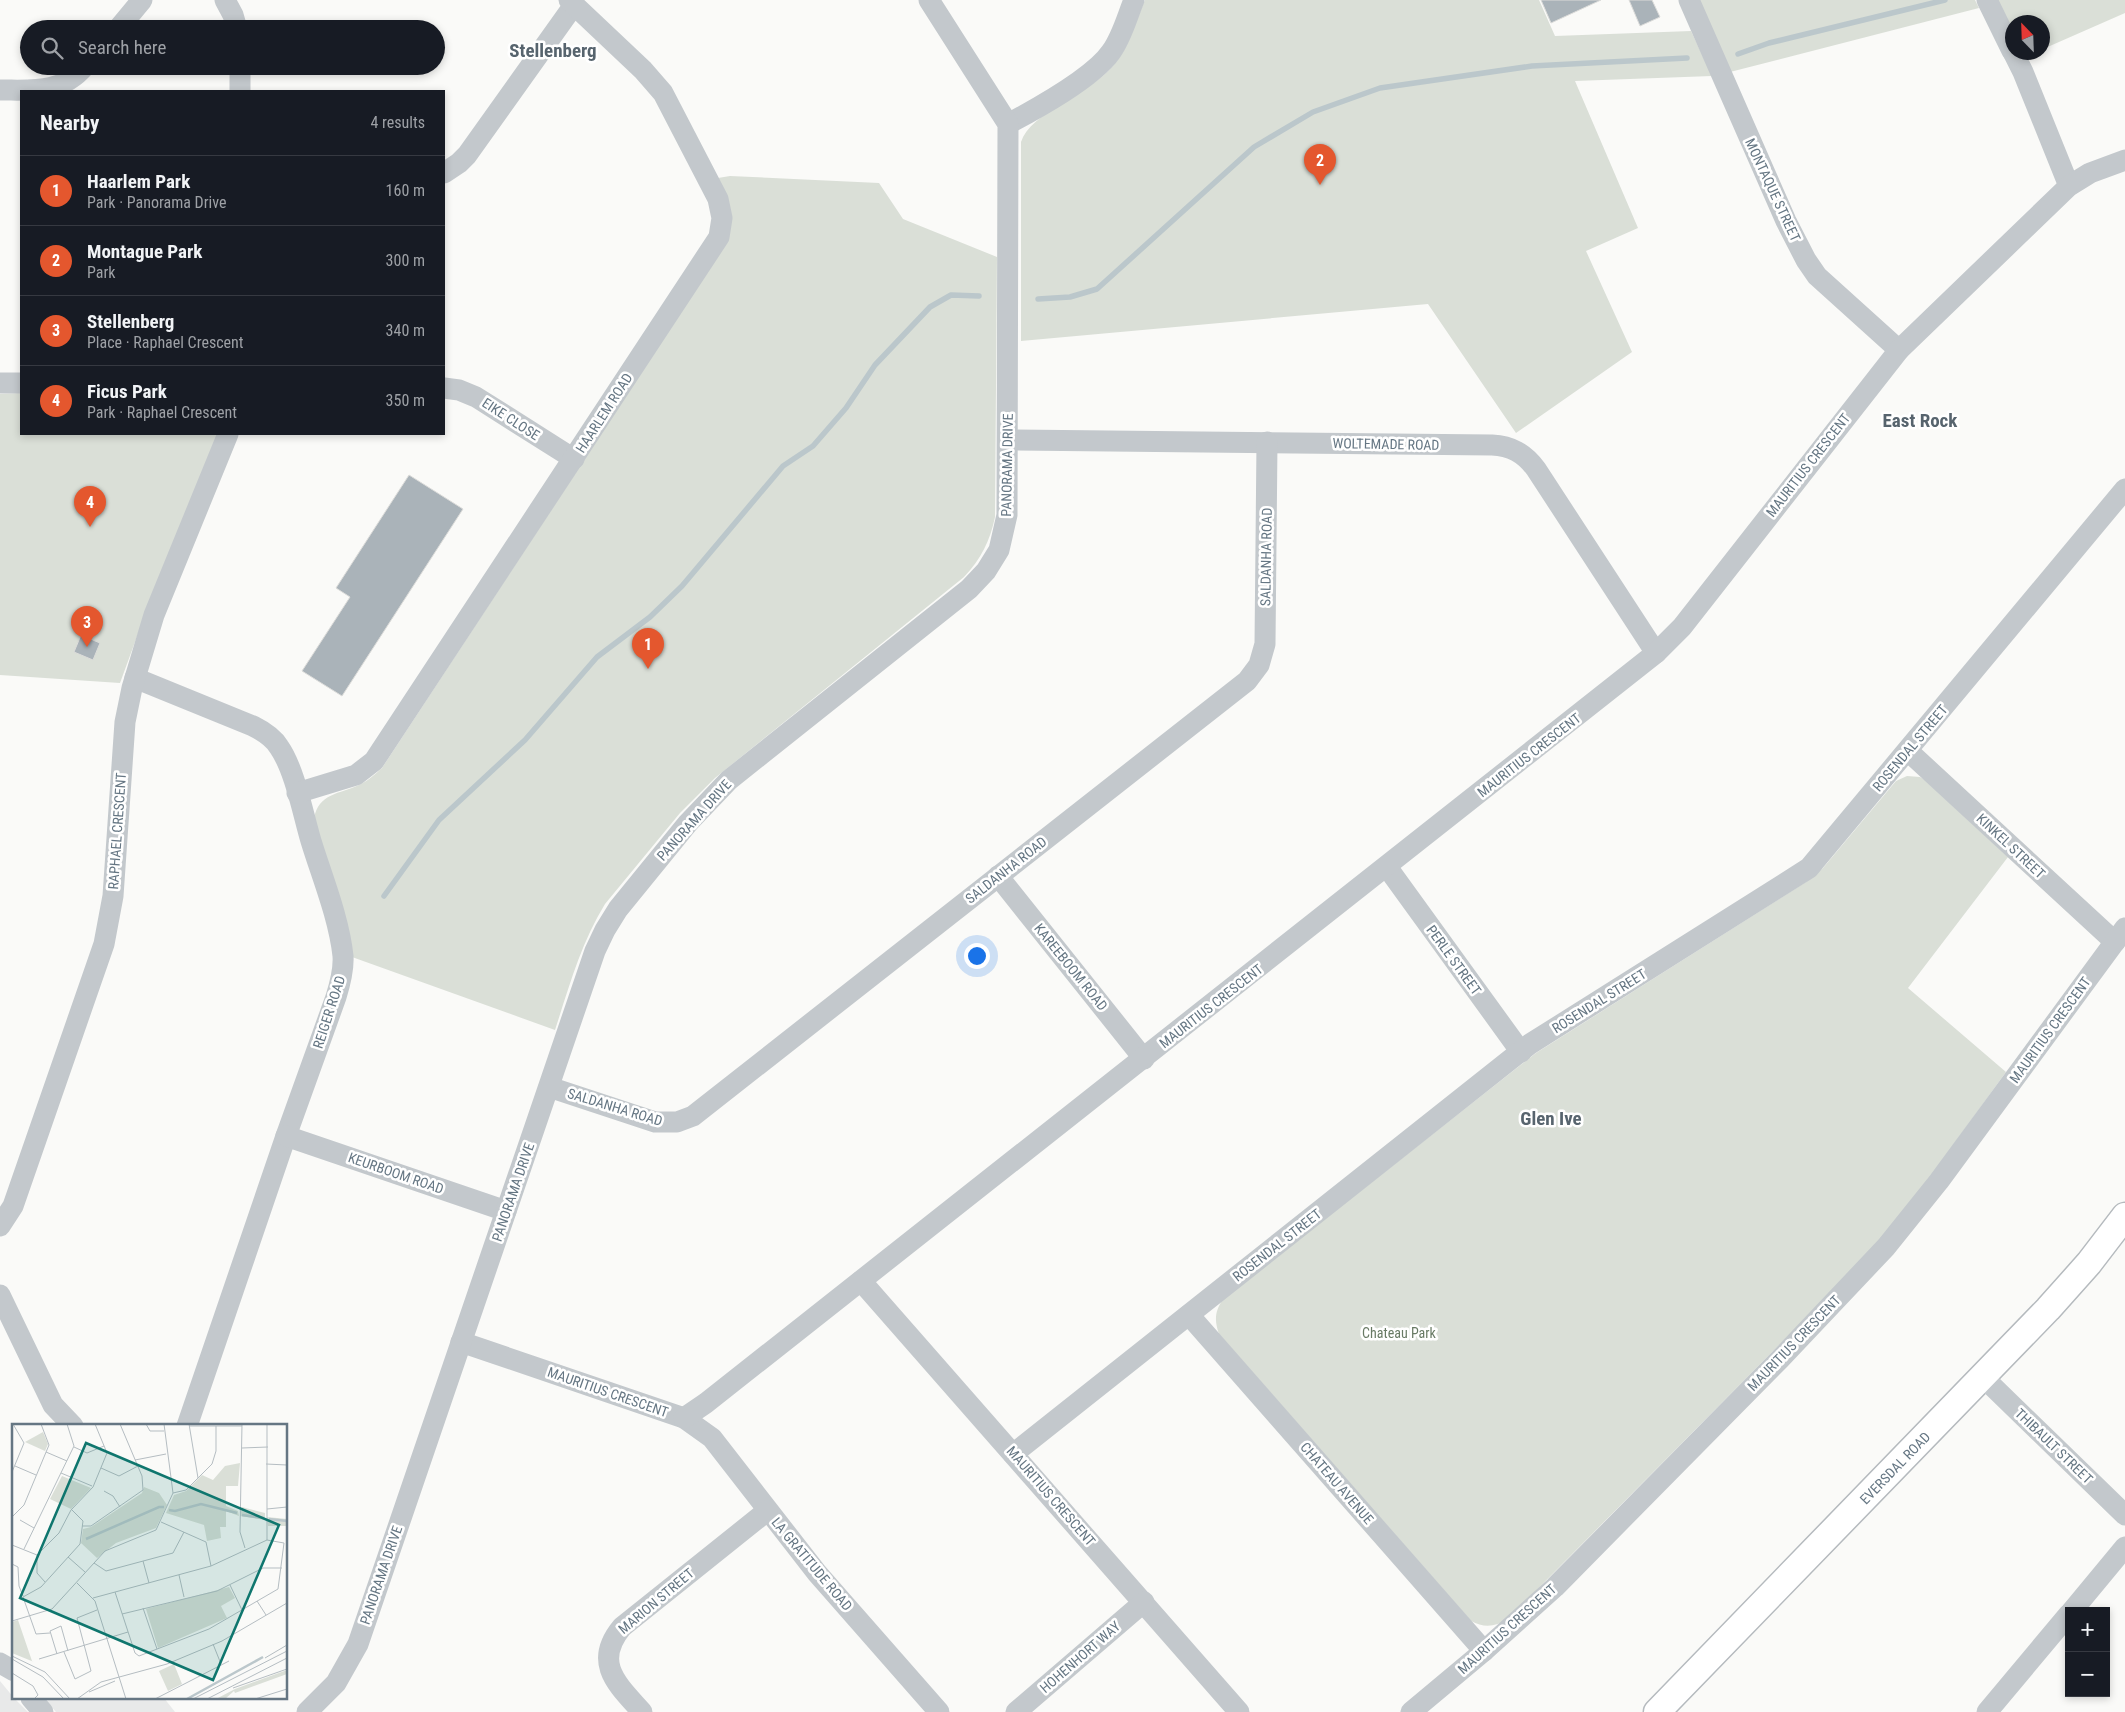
<!DOCTYPE html>
<meta charset="utf-8">
<style>
body{margin:0;font-family:"Roboto Condensed",sans-serif;background:#242831;color:#f1f3f6}
.controls{position:absolute;right:15px;bottom:15px;display:grid;overflow:hidden;border-radius:0px;box-shadow:0 2px 8px #0003}
.controls button{width:45px;height:45px;display:grid;place-items:center;padding:0;border:0;border-bottom:1px solid #363941;background:#171b24;color:#f1f3f6;font:25px sans-serif}
.compass{position:absolute;left:2005px;top:15px;width:45px;height:45px;border-radius:50%;background:#171b24;box-shadow:0 2px 8px #0003;rotate:337deg}
.you{position:absolute;left:976px;top:955px;width:18px;height:18px;margin:-12px;border:4px solid #fff;border-radius:50%;background:#1a73e8;box-shadow:0 0 0 8px #1a73e833}
.badge{display:grid;place-items:center;width:32px;height:32px;border-radius:50%;background:#e4572e;color:#fff;font-size:16px;font-weight:700}
.pin{position:absolute;translate:-50% -41px;filter:drop-shadow(0 1px 2px #0008)}
.pin::after{content:'';position:absolute;top:26px;width:18px;height:15px;background:inherit;clip-path:polygon(0 0,100% 0,50% 100%)}
.list{margin:0;padding:0;list-style:none}
h2{display:flex;justify-content:space-between;align-items:center;height:65px;margin:0;padding:0 20px;font-size:21px}
h2 small{font-size:16px;font-weight:400;color:#9ea1a6}
.list li{display:grid;grid-template-columns:32px 1fr auto;gap:15px;align-items:center;box-sizing:border-box;height:70px;padding:0 20px;border-top:1px solid #363941}
.list b{display:block;font-size:19px;white-space:nowrap}
.list p{margin:0;font-size:16px;white-space:nowrap;color:#9ea1a6}
.list em{font-size:16px;font-style:normal;color:#9ea1a6}
.icon{flex:none;width:28px;height:28px;fill:none;stroke:currentColor;stroke-width:2;stroke-linecap:round;stroke-linejoin:round}
.map{position:relative;flex:none;width:2125px;height:1712px;overflow:hidden}
.search{position:absolute;background:#171b24;box-shadow:0 2px 8px #0003;left:20px;top:20px;width:425px;height:55px;display:flex;align-items:center;gap:12px;box-sizing:border-box;padding:0 18px;border-radius:28px;color:#9ea1a6;font-size:19px}
.panel{position:absolute;background:#171b24;box-shadow:0 2px 8px #0003;left:20px;top:90px;width:425px;height:345px;border-radius:0px}
.map>svg:first-child{display:block}
.built{fill:#e8e9e9}
.green{fill:#dadfd7}
.lines{fill:none;stroke-linecap:round;stroke-linejoin:round}
.stream{stroke:#bbc7cb;stroke-width:5.5}
.building{fill:#aab3b9;stroke:#dcdcda}
.major-casing{stroke:#b5babe;stroke-width:29}
.minor{stroke:#c3c8cc;stroke-width:21}
.major{stroke:#fff;stroke-width:26}
.labels{text-anchor:middle;stroke-width:5;stroke-linejoin:round;paint-order:stroke}
.street-label{font-size:14px;fill:#657683;stroke:#fff}
.park-label{font-size:14px;fill:#687a64;stroke:#fff}
.district-label{font-size:19px;font-weight:bold;fill:#57646e;stroke:#fff}
.inset-river{fill:none;stroke:#bbc7cb;stroke-width:2.5}
.inset-road{fill:none;stroke:#b5bdc2;stroke-width:1}
.view{fill:#0f766e;fill-opacity:0.15;stroke:#0f766e;stroke-width:2.5}
.inset-edge{fill:none;stroke:#657683;stroke-width:2.5}
</style>
<div class="map">
<svg width="2125" height="1712" viewBox="0 0 2125 1712">
<rect width="100%" height="100%" fill="#fafaf8"/>
<g class="built">
<path d="M0 1681 14 1698 28 1712H0Z"/>
<path d="M44 1698H164L175 1712H56Z"/>
</g>
<g class="green">
<path d="M1145 0H1539L1555 36 1691 31 1712 76 1575 81 1638 228 1586 251 1632 352 1516 433 1428 304 1021 341V142C1030 113 1089 93 1111 68 1128 50 1135 23 1145 0Z"/>
<path d="M1699 0H1975L1979 8 1730 72Z"/>
<path d="M1997 0H2125V13L2043 49 2042 22H2012V31Z"/>
<path d="M730 176 879 183 903 219 997 257 995 517C990 541 981 559 964 577L715 778 680 813 605 904C581 943 569 987 555 1030L352 957 314 819C318 793 340 794 359 785 368 781 375 774 382 768L723 248 718 178Z"/>
<path d="M21 393V434H218L139 631 120 683 0 675V394Z"/>
<path d="M1907 776 1920 777 1925 780 2008 857 1908 988 2006 1072 1914 1199 1863 1260 1508 1619C1495 1627 1484 1628 1471 1621L1219 1334C1214 1320 1215 1311 1223 1299L1536 1053 1806 882 1823 868 1896 781Z"/>
</g>
<g class="lines">
<g class="stream">
<path d="M1738 54 1769 43 1945 0"/>
<path d="M1038 299 1070 297 1097 289 1254 147 1313 112 1380 88 1532 66 1687 58"/>
<path d="M384 896 439 820 525 740 597 657 650 617 682 586 783 466 813 446 846 408 875 365 930 307 951 295 979 296"/>
</g>
</g>
<g class="building">
<path d="M1541 0H1601L1551 23Z"/>
<path d="M1629 0H1652L1660 17 1640 26Z"/>
<path d="M409 475 463 509 342 696 302 671 350 597 336 588Z"/>
<path d="M81 635 100 643 93 660 74 652Z"/>
</g>
<g class="lines">
<defs>
<path id="major" d="M1657 1712 2048 1309 2089 1263 2125 1216"/>
</defs>
<use href="#major" class="major-casing"/>
<g class="minor">
<path d="M225 0 233 15 237 29"/>
<path d="M1689 0 1786 221 1806 260 1817 276 1899 350"/>
<path d="M1987 0 2012 51"/>
<path d="M118 29 142 0"/>
<path d="M2013 52 2023 72 2069 186"/>
<path d="M240 66V91"/>
<path d="M0 90C33 90 61 94 85 66"/>
<path d="M1008 124C1036 109 1093 78 1111 52 1122 37 1127 17 1134 0"/>
<path d="M444 173 459 163 467 155 574 5"/>
<path d="M0 383H21"/>
<path d="M444 388 459 390 476 397 574 459"/>
<path d="M1008 440 1492 445C1511 446 1524 453 1536 469L1656 653"/>
<path d="M135 678 253 726C263 731 273 737 279 747 295 770 303 814 311 841 322 877 339 918 343 956 344 970 340 984 336 997L286 1136 187 1426"/>
<path d="M1908 751 2115 942"/>
<path d="M297 793 356 775 374 761 719 237 722 218 718 199 663 93 643 70 569 0"/>
<path d="M1387 867 1521 1052"/>
<path d="M998 876 1144 1059"/>
<path d="M549 1087 655 1122H677L693 1116 1247 681 1259 665 1265 644 1267 442"/>
<path d="M286 1136 506 1211"/>
<path d="M0 1226 13 1206 104 944 113 896 125 722 132 688 154 615 228 434"/>
<path d="M861 1281 1239 1712"/>
<path d="M0 1295 53 1405 73 1426"/>
<path d="M1189 1315 1484 1651"/>
<path d="M461 1342 684 1418 712 1438 817 1573 939 1712"/>
<path d="M1983 1377 2125 1515"/>
<path d="M684 1418 706 1403 1656 653 1682 627 1899 350 2069 186 2090 173 2125 160"/>
<path d="M1013 1454 1530 1044 1809 868 2125 489"/>
<path d="M2072 1611 2125 1547"/>
<path d="M0 1663 14 1671"/>
<path d="M31 1698 43 1712"/>
<path d="M307 1712 336 1683 358 1644 595 951 605 930 618 909 688 823 729 780 969 589 986 571 999 550 1007 515 1008 124 929 0"/>
<path d="M642 1712C618 1685 592 1663 622 1627L767 1511"/>
<path d="M1016 1712 1144 1602"/>
<path d="M1411 1712 1484 1651 1555 1587 1780 1359 1886 1247 1939 1181 2125 928"/>
<path d="M1987 1712 2069 1614"/>
</g>
<use href="#major" class="major"/>
</g>
<g class="labels">
<g class="street-label">
<text transform="translate(1773 190) rotate(65)" y="5">MONTAQUE STREET</text>
<text transform="translate(604 413) rotate(-57)" y="5">HAARLEM ROAD</text>
<text transform="translate(511 419) rotate(33)" y="5">EIKE CLOSE</text>
<text transform="translate(1386 444) rotate(1)" y="5">WOLTEMADE ROAD</text>
<text transform="translate(1007 465) rotate(-89)" y="5">PANORAMA DRIVE</text>
<text transform="translate(1808 465) rotate(-52)" y="5">MAURITIUS CRESCENT</text>
<text transform="translate(1266 557) rotate(-89)" y="5">SALDANHA ROAD</text>
<text transform="translate(1910 748) rotate(-50)" y="5">ROSENDAL STREET</text>
<text transform="translate(1529 755) rotate(-38)" y="5">MAURITIUS CRESCENT</text>
<text transform="translate(694 820) rotate(-48)" y="5">PANORAMA DRIVE</text>
<text transform="translate(117 831) rotate(-86)" y="5">RAPHAEL CRESCENT</text>
<text transform="translate(2011 846) rotate(43)" y="5">KINKEL STREET</text>
<text transform="translate(1006 870) rotate(-38)" y="5">SALDANHA ROAD</text>
<text transform="translate(1454 960) rotate(54)" y="5">PERLE STREET</text>
<text transform="translate(1071 967) rotate(51)" y="5">KAREEBOOM ROAD</text>
<text transform="translate(1599 1001) rotate(-32)" y="5">ROSENDAL STREET</text>
<text transform="translate(1211 1006) rotate(-38)" y="5">MAURITIUS CRESCENT</text>
<text transform="translate(329 1012) rotate(-72)" y="5">REIGER ROAD</text>
<text transform="translate(2050 1030) rotate(-54)" y="5">MAURITIUS CRESCENT</text>
<text transform="translate(615 1107) rotate(17)" y="5">SALDANHA ROAD</text>
<text transform="translate(396 1173) rotate(19)" y="5">KEURBOOM ROAD</text>
<text transform="translate(513 1192) rotate(-71)" y="5">PANORAMA DRIVE</text>
<text transform="translate(1277 1245) rotate(-38)" y="5">ROSENDAL STREET</text>
<text transform="translate(1794 1343) rotate(-46)" y="5">MAURITIUS CRESCENT</text>
<text transform="translate(608 1392) rotate(19)" y="5">MAURITIUS CRESCENT</text>
<text transform="translate(2054 1446) rotate(44)" y="5">THIBAULT STREET</text>
<text transform="translate(1895 1468) rotate(-46)" y="5">EVERSDAL ROAD</text>
<text transform="translate(1337 1483) rotate(49)" y="5">CHATEAU AVENUE</text>
<text transform="translate(1051 1496) rotate(49)" y="5">MAURITIUS CRESCENT</text>
<text transform="translate(812 1564) rotate(50)" y="5">LA GRATITUDE ROAD</text>
<text transform="translate(381 1575) rotate(-71)" y="5">PANORAMA DRIVE</text>
<text transform="translate(656 1601) rotate(-40)" y="5">MARION STREET</text>
<text transform="translate(1507 1629) rotate(-42)" y="5">MAURITIUS CRESCENT</text>
<text transform="translate(1080 1657) rotate(-41)" y="5">HOHENHORT WAY</text>
</g>
<g class="park-label">
<text x="1399" y="1338">Chateau Park</text>
</g>
<g class="district-label">
<text x="553" y="57">Stellenberg</text>
<text x="1920" y="427">East Rock</text>
<text x="1551" y="1125">Glen Ive</text>
</g>
</g>
<g transform="translate(12 1424)">
<rect width="275" height="275" fill="#fafaf8"/>
<path d="M31 8 36 20 33 27 13 18ZM228 39 226 62H214V82L226 87 227 92 214 87V103H208L209 114 195 117 192 101 154 89 162 71 174 67 190 51 201 56 213 42ZM50 52 79 64 59 85 38 75ZM132 63 147 69 155 81 144 104 104 119 85 134 69 119 71 105 79 103 130 69ZM230 83 253 89V96L228 92ZM255 93 275 95V102H256ZM217 163 223 174 209 182 215 194 146 224 134 185ZM6 196 20 237 22 238 0 229V198ZM162 240 170 260 156 267 147 247ZM275 246V250L223 269 222 267 213 275H204L223 265Z" fill="#dadfd7"/>
<path class="inset-river" d="M157 86 163 87 189 80 225 89M230 91 252 94M257 95 275 97M74 115 147 83H152M175 275 251 233"/>
<path class="inset-road" d="M134 0 138 7H152M177 0 186 54M230 0 228 108 233 124M177 2H230M62 23 75 29 92 22M230 24 256 23M34 28 55 37M123 36 154 30M254 40 275 41M3 42 24 51M89 44 107 52 126 42M0 48 12 19 1 0M49 49 80 62M92 67 101 72 108 83M161 69 174 66 200 40 204 27V2M255 85 275 83M0 93 12 81 37 21 29 0M8 96 22 104M149 98 194 118 199 142M70 102H79L131 66 130 52 108 0M255 116V0M0 121 25 131V149L33 158M12 125 62 22 55 0M25 131 47 109 59 86 81 63 95 29 83 0M56 133 73 148M131 137 137 159M82 139 94 147 161 129 172 108M0 140 6 143 7 162 11 172M167 151 172 173M65 159 83 177 114 275M218 161 230 186M81 174 199 142 255 116 272 119 266 165 197 205 127 232 123 229 103 168M245 177 254 191M131 184 145 225M110 190 205 167 251 144H270M0 197 40 185 93 127 144 106 161 69 152 0M38 209 24 210 11 173 29 163 68 120 71 97 60 86M201 220 209 240M52 228 63 255 79 247 65 194 85 186M45 230 38 207 49 202 56 227M0 232 33 248 58 275M253 234 275 221M0 235 31 253 52 275M27 235 116 208M0 249 21 262 26 271 22 275M221 264 275 245M77 268 103 257M65 275 89 258 155 240 210 217 275 179M143 275 217 237M181 275 275 227M195 275 275 234M243 275 275 265"/>
<path class="view" d="M74 19 267 101 201 256 8 174Z"/>
<rect width="275" height="275" class="inset-edge"/>
</g>
</svg>
<div class="controls">
<button>+</button>
<button>−</button>
</div>
<svg class="compass" viewBox="-18 -18 36 36"><path d="M0-13l5 13h-10z" fill="#e53935"/><path d="M0 13l5-13h-10z" fill="#9ea1a6"/></svg>
<div class="you"></div>
<div class="pin badge" style="left:648px;top:669px">1</div>
<div class="pin badge" style="left:1320px;top:185px">2</div>
<div class="pin badge" style="left:87px;top:647px">3</div>
<div class="pin badge" style="left:90px;top:527px">4</div>
<div class="search"><svg class="icon" aria-label="search" viewBox="0 0 24 24"><circle cx="10" cy="10" r="6"/><path d="M15 15l6 6"/></svg>Search here</div>
<section class="panel">
<h2>Nearby<small>4 results</small></h2>
<ul class="list">
<li><span class="badge">1</span><div><b>Haarlem Park</b><p>Park · Panorama Drive</p></div><em>160 m</em></li>
<li><span class="badge">2</span><div><b>Montague Park</b><p>Park</p></div><em>300 m</em></li>
<li><span class="badge">3</span><div><b>Stellenberg</b><p>Place · Raphael Crescent</p></div><em>340 m</em></li>
<li><span class="badge">4</span><div><b>Ficus Park</b><p>Park · Raphael Crescent</p></div><em>350 m</em></li>
</ul>
</section>
</div>
